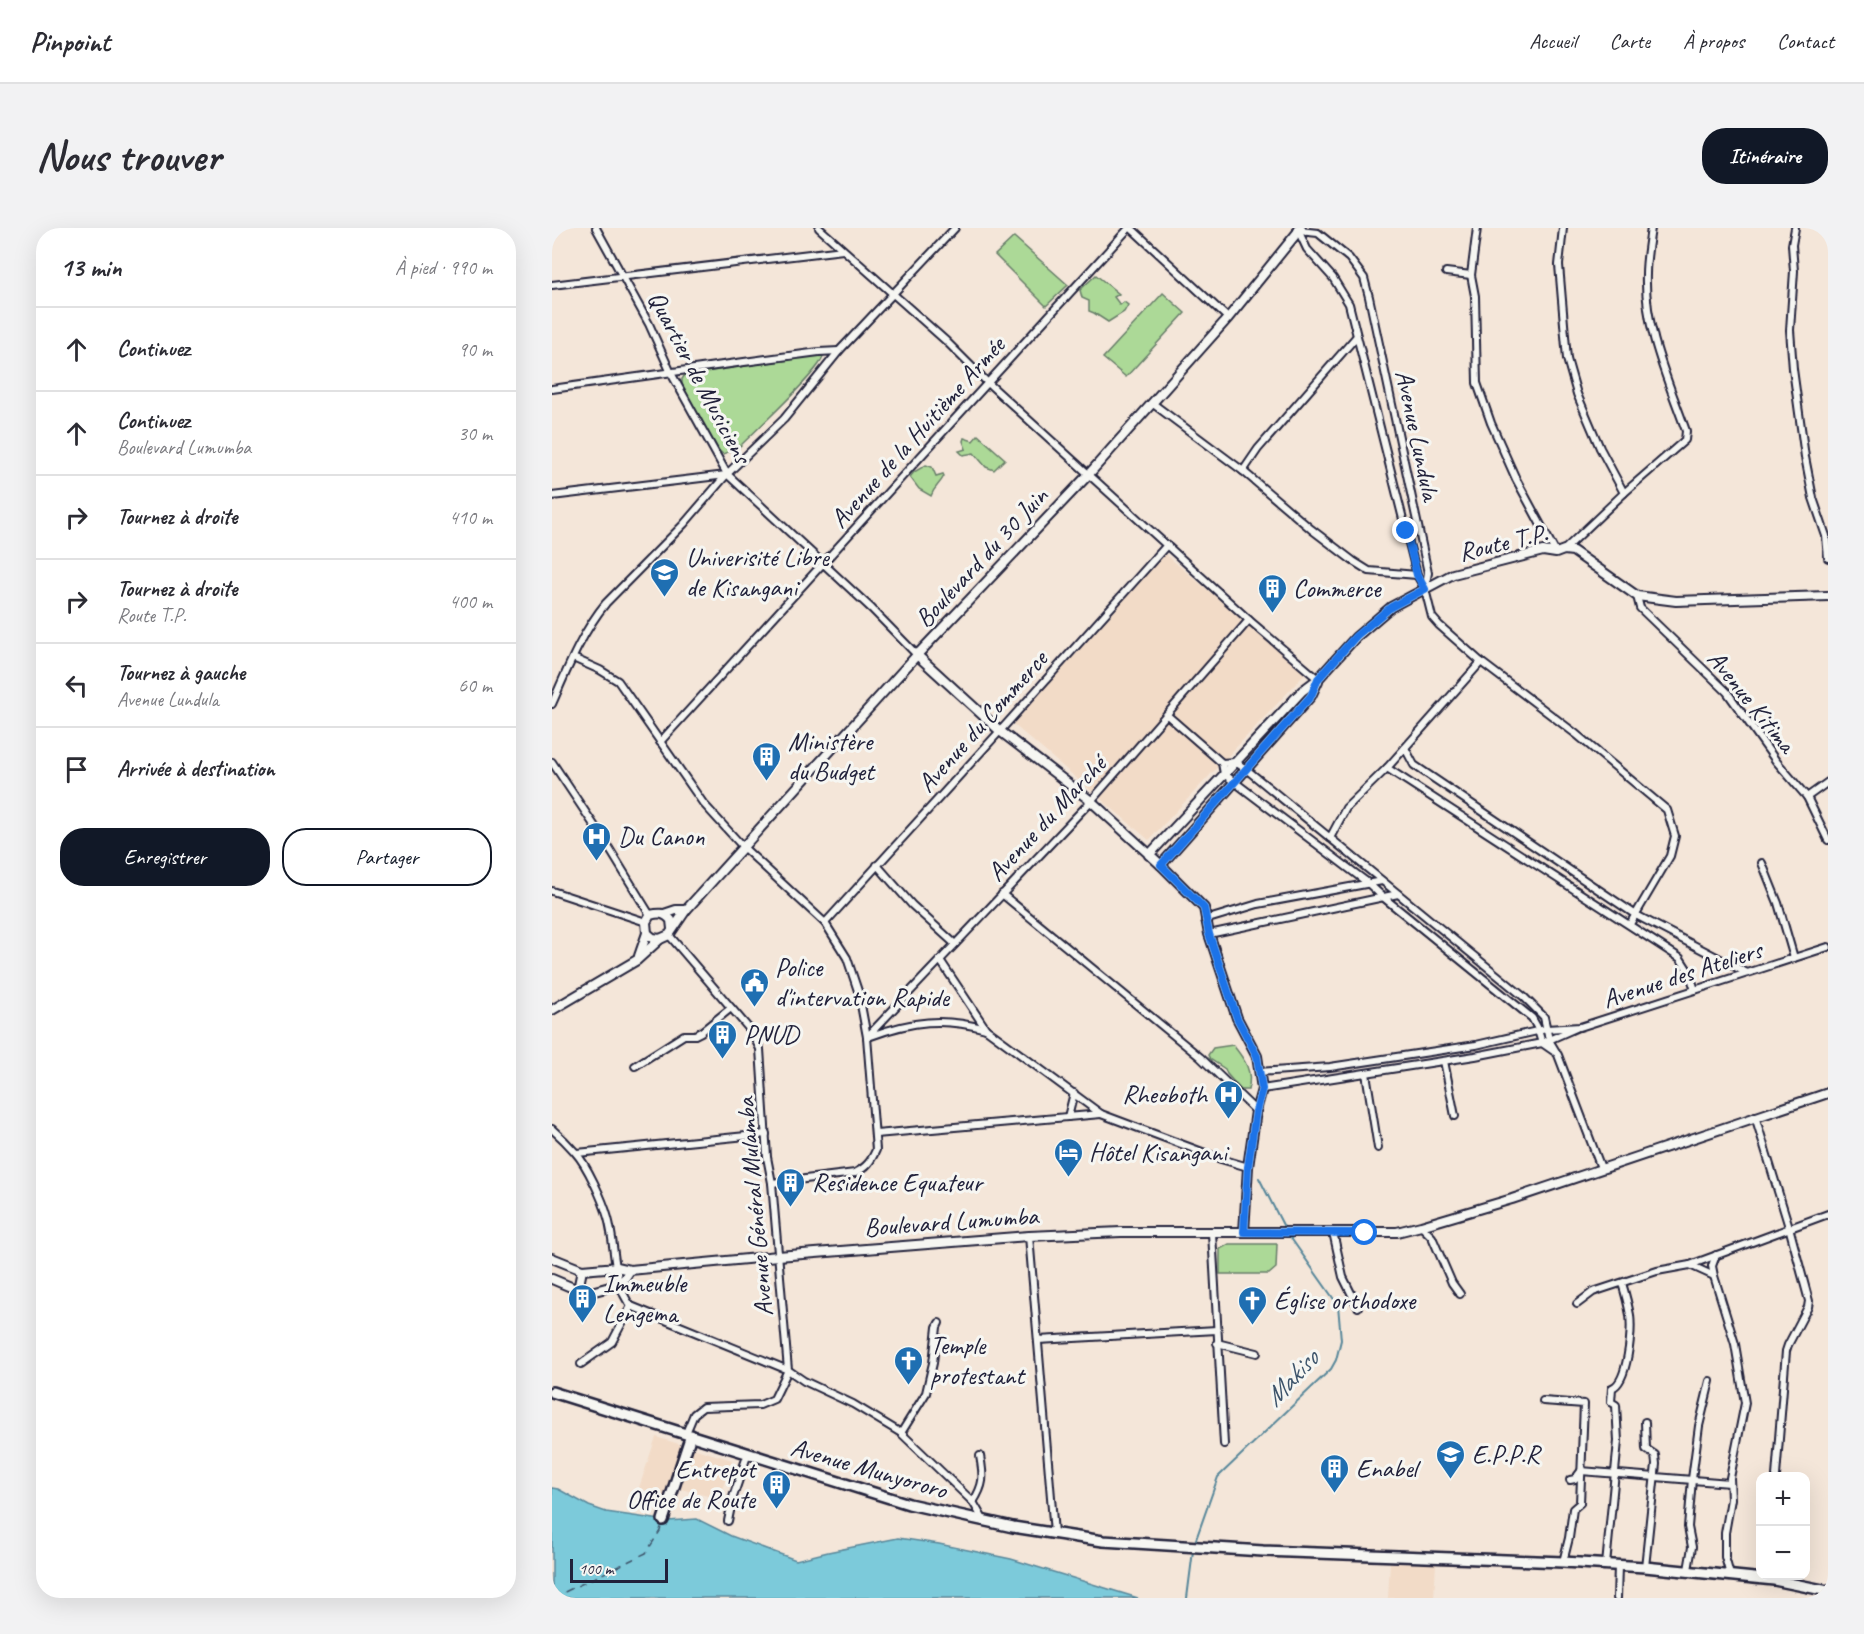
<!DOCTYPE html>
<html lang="fr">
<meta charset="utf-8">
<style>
body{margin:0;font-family:Caveat,sans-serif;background:#f2f2f3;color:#2b2b33}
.controls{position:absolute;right:18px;bottom:18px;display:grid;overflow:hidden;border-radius:12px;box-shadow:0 6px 24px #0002}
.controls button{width:54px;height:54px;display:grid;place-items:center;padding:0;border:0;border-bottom:2px solid #e1e1e2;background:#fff;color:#2b2b33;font:30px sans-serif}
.scale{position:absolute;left:18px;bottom:15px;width:98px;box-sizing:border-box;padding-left:6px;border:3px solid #22223b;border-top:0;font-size:16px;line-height:21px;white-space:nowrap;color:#22223b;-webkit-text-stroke:4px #f6f6f2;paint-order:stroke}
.stop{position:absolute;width:18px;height:18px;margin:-14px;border:4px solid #1a73e8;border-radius:50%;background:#fff}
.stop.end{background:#1a73e8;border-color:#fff;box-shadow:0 2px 6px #0008}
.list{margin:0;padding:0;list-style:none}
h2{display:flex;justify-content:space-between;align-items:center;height:78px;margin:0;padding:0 24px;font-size:26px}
h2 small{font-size:20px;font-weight:400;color:#7c7c81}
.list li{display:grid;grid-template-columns:39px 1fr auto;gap:18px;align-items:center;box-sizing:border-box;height:84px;padding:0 24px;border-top:2px solid #e1e1e2}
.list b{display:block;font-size:22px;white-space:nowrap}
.list p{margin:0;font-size:20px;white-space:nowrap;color:#7c7c81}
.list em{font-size:20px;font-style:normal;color:#7c7c81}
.actions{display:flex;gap:12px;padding:18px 24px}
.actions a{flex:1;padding:14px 0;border:2px solid #111827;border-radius:24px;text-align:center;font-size:21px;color:#111827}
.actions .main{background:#111827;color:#fff}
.icon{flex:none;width:33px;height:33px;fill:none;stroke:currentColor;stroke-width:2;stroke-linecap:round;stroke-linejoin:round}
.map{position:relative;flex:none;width:1276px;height:1370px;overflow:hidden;border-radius:24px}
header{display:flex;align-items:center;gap:36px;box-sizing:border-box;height:84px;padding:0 30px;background:#fff;border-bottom:2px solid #e1e1e2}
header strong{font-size:28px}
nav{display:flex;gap:33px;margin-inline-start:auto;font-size:21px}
.intro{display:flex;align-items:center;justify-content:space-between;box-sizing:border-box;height:144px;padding:0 36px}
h1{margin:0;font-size:42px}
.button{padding:15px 27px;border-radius:24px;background:#111827;color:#fff;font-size:21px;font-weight:700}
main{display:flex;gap:36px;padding:0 36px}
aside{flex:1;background:#fff;border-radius:24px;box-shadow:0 6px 24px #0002}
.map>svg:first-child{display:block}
.built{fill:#f2dbc7}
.green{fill:#acd997;stroke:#677e69;stroke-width:1.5}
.water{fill:#7ccada;stroke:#58879a;stroke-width:1.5}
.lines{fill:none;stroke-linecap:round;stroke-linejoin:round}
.stream{stroke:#58879a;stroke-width:2}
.ferry{stroke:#3d546b;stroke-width:1.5;stroke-dasharray:8 6;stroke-linecap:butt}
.minor-casing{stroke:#22223b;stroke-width:10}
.tertiary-casing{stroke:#22223b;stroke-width:12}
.primary-casing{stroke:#22223b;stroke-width:14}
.trunk-casing{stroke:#22223b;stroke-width:14}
.minor{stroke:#f6f6f2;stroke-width:6}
.tertiary{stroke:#f6f6f2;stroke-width:8}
.primary{stroke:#f6f6f2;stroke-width:9}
.trunk{stroke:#f6f6f2;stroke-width:9}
.route{stroke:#1a73e8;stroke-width:8}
.labels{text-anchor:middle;stroke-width:6;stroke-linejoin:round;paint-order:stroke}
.street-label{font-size:26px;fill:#22223b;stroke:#f6f6f2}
.poi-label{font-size:26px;fill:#22223b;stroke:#f6f6f2;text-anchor:start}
.water-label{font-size:27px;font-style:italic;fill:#3d546b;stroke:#f6f6f2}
</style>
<header>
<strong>Pinpoint</strong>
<nav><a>Accueil</a><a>Carte</a><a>À propos</a><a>Contact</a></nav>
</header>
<div class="intro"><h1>Nous trouver</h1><a class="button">Itinéraire</a></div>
<main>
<aside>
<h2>13 min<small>À pied · 990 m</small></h2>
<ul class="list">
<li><svg class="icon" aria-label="ahead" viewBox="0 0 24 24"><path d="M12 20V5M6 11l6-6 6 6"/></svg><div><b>Continuez</b></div><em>90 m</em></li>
<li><svg class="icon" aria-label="ahead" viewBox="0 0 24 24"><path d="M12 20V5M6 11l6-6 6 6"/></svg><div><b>Continuez</b><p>Boulevard Lumumba</p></div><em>30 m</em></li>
<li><svg class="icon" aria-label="right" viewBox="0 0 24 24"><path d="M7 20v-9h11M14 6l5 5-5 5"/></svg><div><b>Tournez à droite</b></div><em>410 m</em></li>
<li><svg class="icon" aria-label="right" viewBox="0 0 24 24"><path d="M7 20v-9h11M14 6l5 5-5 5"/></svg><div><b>Tournez à droite</b><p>Route T.P.</p></div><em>400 m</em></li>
<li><svg class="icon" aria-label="left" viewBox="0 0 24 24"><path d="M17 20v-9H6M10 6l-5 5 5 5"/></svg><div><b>Tournez à gauche</b><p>Avenue Lundula</p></div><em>60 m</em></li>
<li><svg class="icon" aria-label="arrive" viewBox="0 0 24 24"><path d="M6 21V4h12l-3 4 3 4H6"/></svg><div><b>Arrivée à destination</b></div></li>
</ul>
<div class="actions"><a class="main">Enregistrer</a><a>Partager</a></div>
</aside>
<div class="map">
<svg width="1276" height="1370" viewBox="0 0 1276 1370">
<rect width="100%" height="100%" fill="#f4e6d9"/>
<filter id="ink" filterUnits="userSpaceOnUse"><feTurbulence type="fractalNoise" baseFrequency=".0167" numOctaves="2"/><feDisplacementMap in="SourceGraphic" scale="12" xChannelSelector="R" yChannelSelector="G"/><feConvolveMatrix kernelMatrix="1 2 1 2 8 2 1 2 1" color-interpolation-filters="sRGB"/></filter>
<g filter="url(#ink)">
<g class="built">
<path d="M613 326 754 445 597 612 461 496Z"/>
<path d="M104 1209 180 1232 167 1271 125 1260 116 1293 106 1291 111 1268 87 1260Z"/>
<path d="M838 1335 884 1336 882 1370H836Z"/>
</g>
<g class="green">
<path d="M462 9 516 57 494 78 443 27Z"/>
<path d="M544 47 567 66 562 69 568 77 572 74 576 77 572 84 556 94 542 85 537 83V73L530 70 528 62Z"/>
<path d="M611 65 633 85 574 149 551 130Z"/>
<path d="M268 127 271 129C266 145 202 204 186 220L171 226 166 222 130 158V151L133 147Z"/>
<path d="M426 207 453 231 442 242 434 239 422 225 411 227 407 223 414 221 411 213 412 210 421 213Z"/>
<path d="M374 237 380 239 384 248 391 246 392 248C387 258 383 257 379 268L367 261 358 249 362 244Z"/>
<path d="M681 817C693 832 701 843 696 862H689L675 846 673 841 658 831 656 827 661 820Z"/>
<path d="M677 1016H725L724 1040 717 1046H668V1021Z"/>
</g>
<path class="water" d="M0 1260 6 1261 37 1278 54 1284 116 1293 145 1291 179 1308 244 1332 276 1324 346 1310 387 1316 459 1331 586 1370H0Z"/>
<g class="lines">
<g class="stream">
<path d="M707 950 733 1001"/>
<path d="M642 1317 666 1249 779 1141 784 1132 789 1112 786 1077 736 1006"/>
<path d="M635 1370 641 1323"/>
</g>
<path class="ferry" d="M0 1370 94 1325 108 1303 110 1295"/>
<defs>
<g id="minor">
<path d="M44 0 97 96 119 145 175 246 320 381 365 427"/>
<path d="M267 0 394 113 435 154 697 392 766 451"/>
<path d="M579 0 676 90"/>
<path d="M745 0 755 21 781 50 797 76 865 347 873 361 880 389 887 397 929 434 1024 506 1115 582 1123 608 1118 628 1078 696"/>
<path d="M925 0 919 47 923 68 925 155 939 195 964 251 1004 325"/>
<path d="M1011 0 1007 37 1015 131 1025 166 1048 220 1072 265"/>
<path d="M1243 0 1240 17 1242 43 1238 102 1241 141 1253 229 1261 270 1274 308 1276 330"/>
<path d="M747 3 766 5 797 30 812 50 817 69 876 345 873 360"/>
<path d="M894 44 919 47"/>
<path d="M0 57 291 22"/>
<path d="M0 161 192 134 267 124 287 123"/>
<path d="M600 175 691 243 759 301 801 333 817 343 865 347"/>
<path d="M691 243 706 221 804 109"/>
<path d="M0 268 174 247"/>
<path d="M1012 322 1072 265 1133 212 1134 203C1116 152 1092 101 1094 46 1094 31 1097 15 1099 0"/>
<path d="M1085 368 1088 380 1175 464 1224 533 1255 569 1276 612"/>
<path d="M21 430 48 442 66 453 151 575 192 620 273 695 295 730 307 766 315 809 324 922C319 933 315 939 303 945L220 955"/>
<path d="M0 476C15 442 30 404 54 375L132 296 175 246 232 191 287 123 403 0"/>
<path d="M615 487 670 535 672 546 816 655 831 669 980 790 985 799 990 815 1003 824"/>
<path d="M108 514 577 0"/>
<path d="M853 520 862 537 1084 687 1195 745"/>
<path d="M0 534 52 612 98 687"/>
<path d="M670 535 683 534 694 541 972 769 992 789 997 812 1006 827 1049 940"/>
<path d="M835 540 1128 730 1137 744 1143 762"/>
<path d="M1255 569 1276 554"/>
<path d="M778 610 794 580 835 540 929 434"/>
<path d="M1210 635 1226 675 1242 730"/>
<path d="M325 637 360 677 403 716"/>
<path d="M0 663 94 694"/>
<path d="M450 666 648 829 704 883"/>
<path d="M653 692 706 676 830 653"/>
<path d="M273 695 448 503 615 317"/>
<path d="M657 706 846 666"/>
<path d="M117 707 199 803 208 821 215 929 220 955 236 1142 222 1171 208 1177 151 1179 142 1186 134 1205"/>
<path d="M388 732 434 801"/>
<path d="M319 808C360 793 391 789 434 801L549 886 669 931 696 939"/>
<path d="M315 809 539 573 697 392"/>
<path d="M892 833 903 888"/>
<path d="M83 838 132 807H143L149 804 179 780"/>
<path d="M707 844 778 839 924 817 994 801 1028 799 1276 719"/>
<path d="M814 845 826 920"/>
<path d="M710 861 923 828 990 815 1024 800"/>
<path d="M1203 888 1237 999 1257 1073 1256 1079 1236 1117 1234 1123 1224 1248"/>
<path d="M516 889 522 865"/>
<path d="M0 901C8 908 16 916 23 924 35 937 51 972 56 990 64 1018 60 1055 79 1078L236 1142 252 1153 301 1176 349 1205 421 1274 432 1293"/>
<path d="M324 906 549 886"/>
<path d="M25 925 214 906"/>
<path d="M869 998 880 1009 900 1055 908 1066"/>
<path d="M781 1004 791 1049 806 1079"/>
<path d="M660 1005 672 1216"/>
<path d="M477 1008 502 1305"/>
<path d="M1164 1027 1160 1038 1162 1048 1183 1116 1193 1175 1178 1250 1179 1271 1173 1305V1329L1178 1347"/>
<path d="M1138 1037 1162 1048"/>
<path d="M1025 1076 1041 1064 1105 1043 1138 1037 1276 986"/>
<path d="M486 1112 665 1102"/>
<path d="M665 1115 705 1125"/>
<path d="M29 1136 60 1114 79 1078"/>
<path d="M991 1173 1032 1176 1028 1275 1021 1281 1017 1310 1011 1334"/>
<path d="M349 1205 374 1165 381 1135 385 1099 387 1095"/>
<path d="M1018 1252 1023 1251 1029 1243 1178 1255"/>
<path d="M421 1274C432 1257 432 1249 428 1228"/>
<path d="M176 1293 181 1269 196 1225"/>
<path d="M1054 1337 1066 1213 1064 1177 1059 1174 1060 1160C1076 1154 1080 1103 1078 1087 1076 1076 1073 1065 1070 1055"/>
<path d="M1093 1339 1104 1236 1103 1227 1094 1221 1093 1194"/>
<path d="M1136 1342 1140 1319 1136 1299 1140 1251 1147 1198 1158 1153"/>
<path d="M1065 1370 1066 1338"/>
</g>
<g id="tertiary">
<path d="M365 427 448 503 539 573 609 637 652 680 657 706 685 790 705 828 710 861 704 883 696 939 692 1004"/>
<path d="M597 627 750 463 766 451 804 409 839 379 901 346 991 323 1004 325 1012 322 1021 323 1085 368 1124 373 1276 368"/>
<path d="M609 637 759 468 766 453"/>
<path d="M112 686 124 682H134"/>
<path d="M108 711 101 710 95 705 94 694 98 687C107 685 112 684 119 692L120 701"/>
<path d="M87 728 95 705"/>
<path d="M0 782 85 732 108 711 117 707 134 682 365 427 537 246 676 90 749 0"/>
<path d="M0 1030 30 1042 65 1039 78 1042 226 1028 477 1008 569 1004H845L869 998 960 971 1276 865"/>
<path d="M0 1051 26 1062 39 1064 69 1056 78 1042"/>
<path d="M26 1062 30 1042"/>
</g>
<path id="primary" d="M111 1292 139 1207"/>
<path id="trunk" d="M0 1164 357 1276 461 1299 551 1313 711 1323 1011 1334 1093 1339 1222 1352 1276 1363"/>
</defs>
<use href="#minor" class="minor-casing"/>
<use href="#tertiary" class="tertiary-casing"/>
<use href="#primary" class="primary-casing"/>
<use href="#trunk" class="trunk-casing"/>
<use href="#minor" class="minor"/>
<use href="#tertiary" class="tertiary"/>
<use href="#primary" class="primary"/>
<use href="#trunk" class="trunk"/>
</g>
</g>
<g class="lines" filter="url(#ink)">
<path class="route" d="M813 1005 692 1004 696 939 704 883 710 861 705 828 685 790 657 706 652 680 609 637 759 468 766 451 804 408 839 379 873 361 865 347 854 303"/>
</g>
<defs>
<symbol id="university-pin" viewBox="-11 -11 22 30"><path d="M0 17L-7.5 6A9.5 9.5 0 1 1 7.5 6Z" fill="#1f6fb2" stroke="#f6f6f2"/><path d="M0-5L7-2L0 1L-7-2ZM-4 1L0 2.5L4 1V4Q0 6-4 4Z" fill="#fff"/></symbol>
<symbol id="building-pin" viewBox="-11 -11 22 30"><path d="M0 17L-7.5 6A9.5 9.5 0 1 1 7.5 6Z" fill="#1f6fb2" stroke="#f6f6f2"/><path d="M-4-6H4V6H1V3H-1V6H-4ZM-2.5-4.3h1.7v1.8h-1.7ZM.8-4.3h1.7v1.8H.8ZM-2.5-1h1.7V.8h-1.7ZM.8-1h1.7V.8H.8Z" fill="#fff"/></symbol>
<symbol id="hospital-pin" viewBox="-11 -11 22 30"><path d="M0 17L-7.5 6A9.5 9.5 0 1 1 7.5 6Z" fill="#1f6fb2" stroke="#f6f6f2"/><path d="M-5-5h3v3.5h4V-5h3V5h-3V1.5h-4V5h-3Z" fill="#fff"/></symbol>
<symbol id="civic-pin" viewBox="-11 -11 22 30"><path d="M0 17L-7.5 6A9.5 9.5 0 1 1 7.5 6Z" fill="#1f6fb2" stroke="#f6f6f2"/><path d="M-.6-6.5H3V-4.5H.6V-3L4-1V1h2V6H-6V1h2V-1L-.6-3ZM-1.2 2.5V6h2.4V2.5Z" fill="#fff"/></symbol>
<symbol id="hotel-pin" viewBox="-11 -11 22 30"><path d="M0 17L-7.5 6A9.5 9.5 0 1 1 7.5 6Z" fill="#1f6fb2" stroke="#f6f6f2"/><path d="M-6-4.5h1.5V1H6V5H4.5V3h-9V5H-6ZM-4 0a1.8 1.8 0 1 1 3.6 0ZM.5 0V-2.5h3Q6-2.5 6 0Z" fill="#fff"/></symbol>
<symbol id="church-pin" viewBox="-11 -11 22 30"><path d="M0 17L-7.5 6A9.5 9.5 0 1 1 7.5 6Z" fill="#1f6fb2" stroke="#f6f6f2"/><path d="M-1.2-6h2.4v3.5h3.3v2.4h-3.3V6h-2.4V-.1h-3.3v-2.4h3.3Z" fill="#fff"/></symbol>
<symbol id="school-pin" viewBox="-11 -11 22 30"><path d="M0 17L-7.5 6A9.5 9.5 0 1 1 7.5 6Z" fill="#1f6fb2" stroke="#f6f6f2"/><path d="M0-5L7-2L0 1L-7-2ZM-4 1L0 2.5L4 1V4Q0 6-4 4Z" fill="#fff"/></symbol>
</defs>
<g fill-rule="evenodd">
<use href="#university-pin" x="96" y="328" width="33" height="45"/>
<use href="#building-pin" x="704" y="344" width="33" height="45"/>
<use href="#building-pin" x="198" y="512" width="33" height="45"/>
<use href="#hospital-pin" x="28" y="592" width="33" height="45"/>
<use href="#civic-pin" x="186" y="738" width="33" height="45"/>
<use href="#building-pin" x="154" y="790" width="33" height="45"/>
<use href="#hospital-pin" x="660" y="850" width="33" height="45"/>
<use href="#hotel-pin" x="500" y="908" width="33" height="45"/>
<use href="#building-pin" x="222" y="938" width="33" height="45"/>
<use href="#building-pin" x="14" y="1054" width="33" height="45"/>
<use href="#church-pin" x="684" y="1056" width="33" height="45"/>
<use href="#church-pin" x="340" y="1116" width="33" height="45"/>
<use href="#school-pin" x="882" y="1210" width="33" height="45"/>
<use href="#building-pin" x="766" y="1224" width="33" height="45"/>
<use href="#building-pin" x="208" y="1240" width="33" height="45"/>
</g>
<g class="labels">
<g class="street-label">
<text transform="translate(148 149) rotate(62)" y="9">Quartier de Musiciens</text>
<text transform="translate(365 204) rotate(-48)" y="9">Avenue de la Huitième Armée</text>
<text transform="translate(866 207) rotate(78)" y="9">Avenue Lundula</text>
<text transform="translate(951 314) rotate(-13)" y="9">Route T.P.</text>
<text transform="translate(429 329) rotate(-47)" y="9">Boulevard du 30 Juin</text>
<text transform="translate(1200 473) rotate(51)" y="9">Avenue Kitima</text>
<text transform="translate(430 493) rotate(-48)" y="9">Avenue du Commerce</text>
<text transform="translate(494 590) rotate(-47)" y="9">Avenue du Marché</text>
<text transform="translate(1130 746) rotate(-18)" y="9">Avenue des Ateliers</text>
<text transform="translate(202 979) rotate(-95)" y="9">Avenue Général Mulamba</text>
<text transform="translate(399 993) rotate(-4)" y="9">Boulevard Lumumba</text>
<text transform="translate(317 1240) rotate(16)" y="9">Avenue Munyororo</text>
</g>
<g class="poi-label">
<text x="134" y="338">Univerisité Libre<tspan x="134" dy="30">de Kisangani</tspan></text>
<text x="741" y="369">Commerce</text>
<text x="236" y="522">Ministère<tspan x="236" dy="30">du Budget</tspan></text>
<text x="66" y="617">Du Canon</text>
<text x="223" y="748">Police<tspan x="223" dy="30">d'intervation Rapide</tspan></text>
<text x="192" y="815">PNUD</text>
<text x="655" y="875" text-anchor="end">Rheoboth</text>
<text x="537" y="933">Hôtel Kisangani</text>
<text x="260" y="963">Residence Equateur</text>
<text x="51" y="1064">Immeuble<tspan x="51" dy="30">Lengema</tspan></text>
<text x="722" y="1081">Église orthodoxe</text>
<text x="378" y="1126">Temple<tspan x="378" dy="30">protestant</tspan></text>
<text x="920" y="1235">E.P.P.R</text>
<text x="804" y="1249">Enabel</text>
<text x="203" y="1250" text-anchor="end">Entrepot<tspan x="203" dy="30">Office de Route</tspan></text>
</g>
<g class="water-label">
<text transform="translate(739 1150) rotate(-47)" y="9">Makiso</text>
</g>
</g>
</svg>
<div class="controls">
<button>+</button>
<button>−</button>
</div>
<div class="scale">100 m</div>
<div class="stop" style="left:813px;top:1005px"></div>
<div class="stop end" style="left:854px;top:303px"></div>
</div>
</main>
